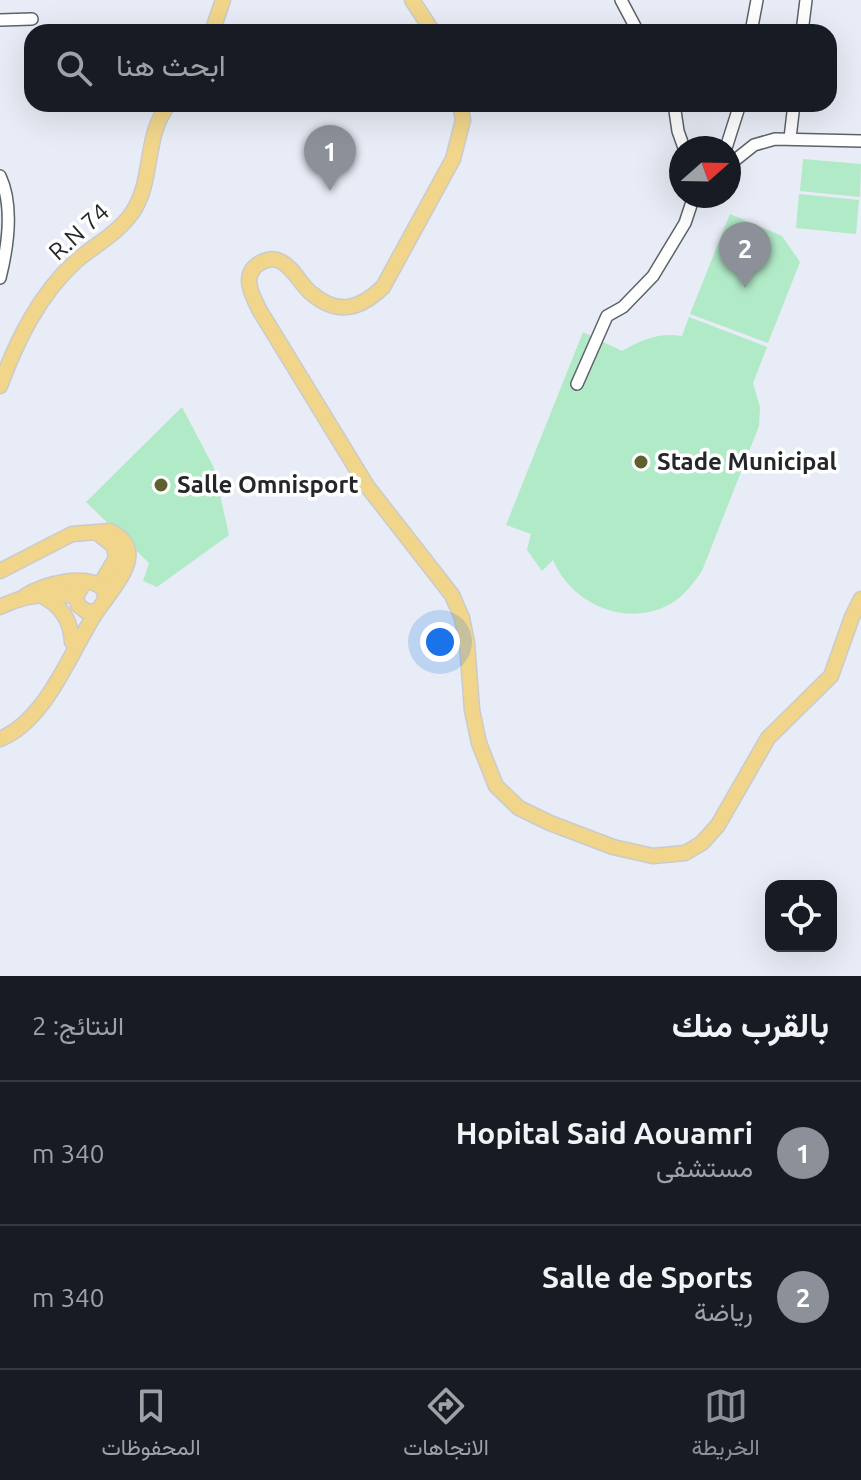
<!DOCTYPE html>
<html lang="ar">
<meta charset="utf-8">
<style>
body{margin:0;font-family:Ubuntu,Vazirmatn,sans-serif;background:#20242c;color:#f1f3f6;direction:rtl}
.controls{position:absolute;right:24px;bottom:24px;display:grid;overflow:hidden;border-radius:16px;box-shadow:0 8px 32px #0002}
.controls button{width:72px;height:72px;display:grid;place-items:center;padding:0;border:0;border-bottom:2px solid #363941;background:#171b24;color:#f1f3f6;font:40px sans-serif}
.compass{position:absolute;left:669px;top:136px;width:72px;height:72px;border-radius:50%;background:#171b24;box-shadow:0 8px 32px #0002;rotate:70deg}
.you{position:absolute;left:440px;top:642px;width:28px;height:28px;margin:-20px;border:6px solid #fff;border-radius:50%;background:#1a73e8;box-shadow:0 0 0 12px #1a73e833}
.badge{display:grid;place-items:center;width:52px;height:52px;border-radius:50%;background:#8c9099;color:#fff;font-size:26px;font-weight:700}
.pin{position:absolute;translate:-50% -66px;filter:drop-shadow(0 2px 4px #0008)}
.pin::after{content:'';position:absolute;top:42px;width:28px;height:24px;background:inherit;clip-path:polygon(0 0,100% 0,50% 100%)}
.list{margin:0;padding:0;list-style:none}
h2{display:flex;justify-content:space-between;align-items:center;height:104px;margin:0;padding:0 32px;font-size:34px}
h2 small{font-size:26px;font-weight:400;color:#9ea1a6}
.list li{display:grid;grid-template-columns:52px 1fr auto;gap:24px;align-items:center;box-sizing:border-box;height:144px;padding:0 32px;border-top:2px solid #363941}
.list b{display:block;font-size:30px;white-space:nowrap}
.list p{margin:0;font-size:26px;white-space:nowrap;color:#9ea1a6}
.list em{font-size:26px;font-style:normal;color:#9ea1a6}
.icon{flex:none;width:44px;height:44px;fill:none;stroke:currentColor;stroke-width:2;stroke-linecap:round;stroke-linejoin:round}
.map{position:relative;flex:none;width:861px;height:976px;overflow:hidden;direction:ltr}
.search{position:absolute;background:#171b24;box-shadow:0 8px 32px #0002;left:24px;right:24px;top:24px;height:88px;display:flex;align-items:center;gap:20px;box-sizing:border-box;padding:0 28px;border-radius:24px;color:#9ea1a6;font-size:30px}
.sheet{height:392px;background:#171b24}
nav{display:flex;justify-content:space-around;align-items:center;box-sizing:border-box;height:112px;border-top:2px solid #363941;background:#171b24;font-size:22px;color:#9ea1a6}
nav a{display:grid;justify-items:center;gap:4px}
nav .on{color:#8c9099}
.map>svg:first-child{display:block}
.green{fill:#b1eac7}
.lines{fill:none;stroke-linecap:round;stroke-linejoin:round}
.minor-casing{stroke:#5d626b;stroke-width:14}
.major-casing{stroke:#cacbcc;stroke-width:17}
.minor{stroke:#fff;stroke-width:11}
.major{stroke:#f1d58b;stroke-width:14}
.poi-dot{fill:#5e602d;stroke:#fff;stroke-width:3}
.labels{text-anchor:middle;stroke-width:7;stroke-linejoin:round;paint-order:stroke}
.street-label{font-size:24px;fill:#24262a;stroke:#fff}
.poi-label{font-size:24px;font-weight:bold;fill:#24262a;stroke:#fff;text-anchor:start}
</style>
<div class="map">
<svg width="861" height="976" viewBox="0 0 861 976">
<rect width="100%" height="100%" fill="#e7ecf6"/>
<g class="green">
<path d="M803 159 861 164 860 197 800 191Z"/>
<path d="M799 194 859 200 856 234 796 228Z"/>
<path d="M730 214 782 236 800 262 768 343 690 314Z"/>
<path d="M689 317 767 347 753 383 760 407 759 426 702 571C694 582 685 595 672 603 628 629 572 605 553 560L542 571 527 550 531 534 506 525 583 332 622 351C641 340 659 332 682 336Z"/>
<path d="M182 407 214 468 229 535 157 587 143 581 149 563 86 502Z"/>
</g>
<g class="lines">
<defs>
<g id="minor">
<path d="M621 0 638 32"/>
<path d="M0 20 32 19"/>
<path d="M751 32 757 0"/>
<path d="M802 32 806 0"/>
<path d="M674 104 678 131 684 148"/>
<path d="M790 138 794 104"/>
<path d="M726 148 740 104"/>
<path d="M729 165 754 145 775 139 861 141"/>
<path d="M0 176C14 206 8 246 0 278"/>
<path d="M577 384 607 316 623 307 653 276 685 223 694 196"/>
</g>
<g id="major">
<path d="M412 0 433 32"/>
<path d="M212 32 223 0"/>
<path d="M460 104 463 120 453 159 383 287C360 309 338 316 311 293 300 284 294 268 280 261 274 258 268 259 262 262 240 273 251 294 260 311L367 486 452 595 462 618 467 643 472 710 479 743 496 786 519 808 550 823 613 847 653 856 685 853 702 843 718 825 768 738 831 676 852 617 861 599"/>
<path d="M0 386C17 340 39 295 76 261 94 246 118 233 132 213 155 179 143 136 169 104"/>
<path d="M0 571 72 534 110 531C145 549 122 576 106 599"/>
<path d="M100 585 116 558 114 546 100 535"/>
<path d="M40 595C60 604 71 619 72 642"/>
<path d="M25 596C44 584 85 573 103 588L106 599 97 611 87 612 78 605 76 596 84 583"/>
<path d="M0 607C24 595 49 592 76 596"/>
<path d="M0 739C47 720 70 652 97 611"/>
</g>
</defs>
<use href="#minor" class="minor-casing"/>
<use href="#major" class="major-casing"/>
<use href="#minor" class="minor"/>
<use href="#major" class="major"/>
</g>
<g class="poi-dot">
<circle cx="641" cy="462" r="8"/>
<circle cx="161" cy="485" r="8"/>
</g>
<g class="labels">
<g class="street-label">
<text transform="translate(79 232) rotate(-42)" y="8">R.N 74</text>
</g>
<g class="poi-label">
<text x="657" y="470">Stade Municipal</text>
<text x="177" y="493">Salle Omnisport</text>
</g>
</g>
</svg>
<div class="controls">
<button><svg class="icon" aria-label="locate" viewBox="0 0 24 24"><circle cx="12" cy="12" r="6"/><path d="M12 2v4M12 18v4M2 12h4M18 12h4"/></svg></button>
</div>
<svg class="compass" viewBox="-18 -18 36 36"><path d="M0-13l5 13h-10z" fill="#e53935"/><path d="M0 13l5-13h-10z" fill="#9ea1a6"/></svg>
<div class="you"></div>
<div class="pin badge" style="left:330px;top:191px">1</div>
<div class="pin badge" style="left:745px;top:288px">2</div>
<div class="search"><svg class="icon" aria-label="search" viewBox="0 0 24 24"><circle cx="10" cy="10" r="6"/><path d="M15 15l6 6"/></svg>ابحث هنا</div>
</div>
<section class="sheet">
<h2>بالقرب منك<small>النتائج: 2</small></h2>
<ul class="list">
<li><span class="badge">1</span><div><b>Hopital Said Aouamri</b><p>مستشفى</p></div><em>340 m</em></li>
<li><span class="badge">2</span><div><b>Salle de Sports</b><p>رياضة</p></div><em>340 m</em></li>
</ul>
</section>
<nav>
<a class="on"><svg class="icon" aria-label="map" viewBox="0 0 24 24"><path d="M3 6l6-2 6 2 6-2v14l-6 2-6-2-6 2zM9 4v14M15 6v14"/></svg>الخريطة</a>
<a><svg class="icon" aria-label="directions" viewBox="0 0 24 24"><path d="M12 3l9 9-9 9-9-9zM9 14v-3h6M13 9l2 2-2 2"/></svg>الاتجاهات</a>
<a><svg class="icon" aria-label="saved" viewBox="0 0 24 24"><path d="M7 4h10v16l-5-4-5 4z"/></svg>المحفوظات</a>
</nav>
